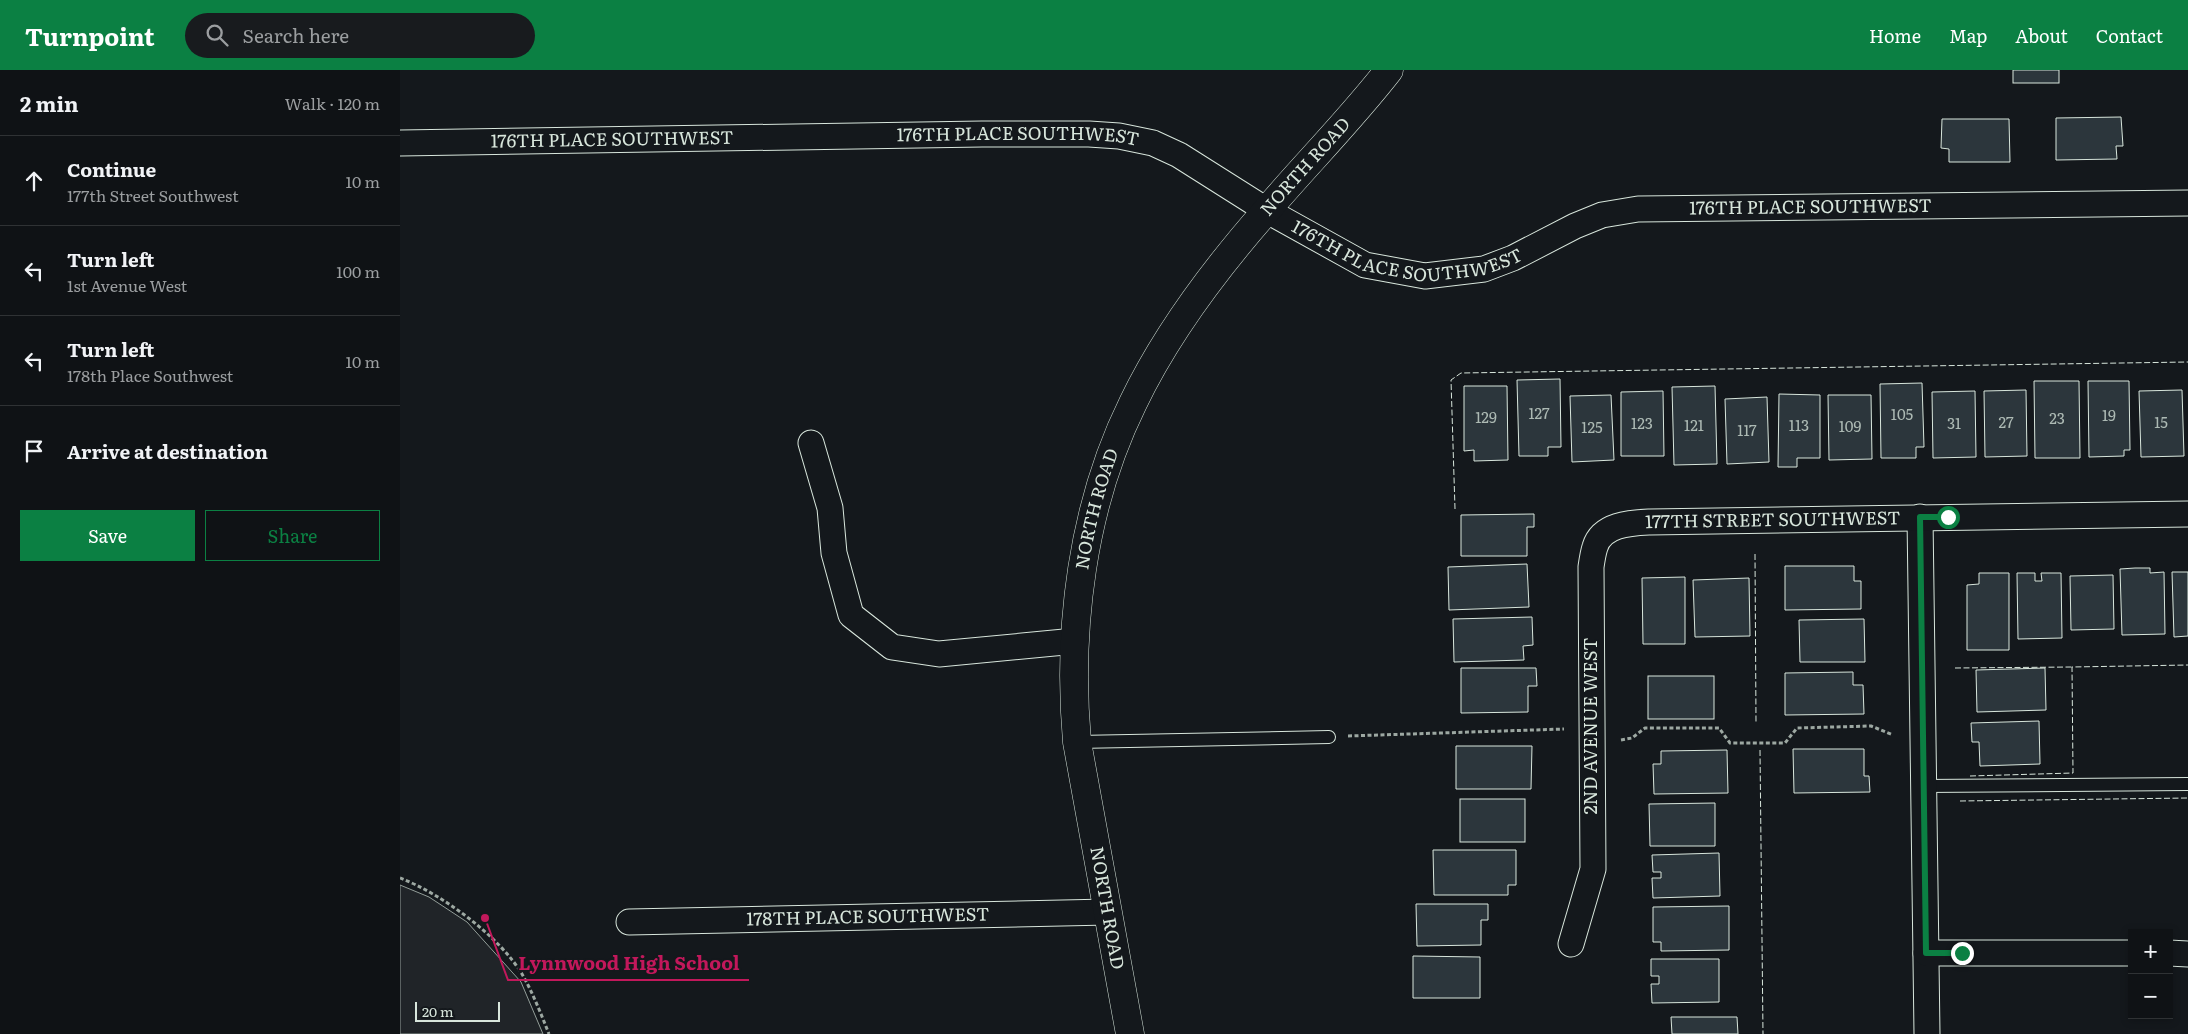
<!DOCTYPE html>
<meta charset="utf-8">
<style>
body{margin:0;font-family:Literata,serif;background:#181b1e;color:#f1f3f6}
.controls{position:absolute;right:15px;bottom:15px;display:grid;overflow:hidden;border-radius:0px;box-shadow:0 2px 8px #0003}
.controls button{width:45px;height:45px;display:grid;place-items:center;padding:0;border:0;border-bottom:1px solid #2f3234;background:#0f1215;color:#f1f3f6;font:25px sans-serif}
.scale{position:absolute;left:15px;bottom:12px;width:85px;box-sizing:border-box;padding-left:5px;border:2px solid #d8e6dc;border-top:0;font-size:14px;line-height:18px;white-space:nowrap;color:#d8e6dc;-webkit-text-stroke:4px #14181c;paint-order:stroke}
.stop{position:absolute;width:15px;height:15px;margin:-11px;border:4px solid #0b8043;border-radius:50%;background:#fff}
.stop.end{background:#0b8043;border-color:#fff;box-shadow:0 1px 5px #0008}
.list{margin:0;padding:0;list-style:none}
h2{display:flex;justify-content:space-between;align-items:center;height:65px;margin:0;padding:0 20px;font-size:21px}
h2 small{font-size:16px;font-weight:400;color:#9b9ea0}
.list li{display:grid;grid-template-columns:32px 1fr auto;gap:15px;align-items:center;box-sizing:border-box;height:90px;padding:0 20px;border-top:1px solid #2f3234}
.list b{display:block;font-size:19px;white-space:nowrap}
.list p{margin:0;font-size:16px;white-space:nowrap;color:#9b9ea0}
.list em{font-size:16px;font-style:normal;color:#9b9ea0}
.actions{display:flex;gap:10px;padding:15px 20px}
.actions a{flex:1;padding:11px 0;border:1px solid #0b8043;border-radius:0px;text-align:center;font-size:18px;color:#0b8043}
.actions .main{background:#0b8043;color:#fff}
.icon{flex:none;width:28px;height:28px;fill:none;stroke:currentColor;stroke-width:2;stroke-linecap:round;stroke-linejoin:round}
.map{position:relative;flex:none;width:1788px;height:964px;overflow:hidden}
header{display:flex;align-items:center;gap:30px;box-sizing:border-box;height:70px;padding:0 25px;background:#0b8043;color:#fff}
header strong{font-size:24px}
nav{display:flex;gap:28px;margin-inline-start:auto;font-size:18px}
.search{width:350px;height:45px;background:#181b1e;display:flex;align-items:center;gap:12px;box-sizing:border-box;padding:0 18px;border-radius:28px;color:#9b9ea0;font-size:19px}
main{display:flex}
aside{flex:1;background:#0f1215}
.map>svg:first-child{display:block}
.green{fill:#202428;stroke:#939e99}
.building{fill:#2c363c;stroke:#d8e6dc}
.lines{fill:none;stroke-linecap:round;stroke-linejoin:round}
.lane-casing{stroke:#d8e6dc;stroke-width:14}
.street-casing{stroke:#d8e6dc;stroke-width:27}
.secondary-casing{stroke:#d8e6dc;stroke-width:29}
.path{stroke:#9da8a2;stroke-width:3;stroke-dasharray:4 2.5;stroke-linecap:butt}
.lane{stroke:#14181c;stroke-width:12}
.street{stroke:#14181c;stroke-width:25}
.secondary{stroke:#14181c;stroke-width:28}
.fence{stroke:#d8e6dc;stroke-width:1;stroke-dasharray:6 2.5;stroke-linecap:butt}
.route{stroke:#0b8043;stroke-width:6}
.labels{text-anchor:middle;stroke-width:4;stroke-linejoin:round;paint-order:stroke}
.number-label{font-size:15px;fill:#adbab4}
.street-label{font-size:18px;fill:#d8e6dc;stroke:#14181c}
.leader{fill:none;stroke:#c2185b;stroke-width:2}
.callout-dot{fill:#c2185b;stroke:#14181c;stroke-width:2}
.callout-label{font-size:19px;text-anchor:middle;font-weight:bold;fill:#c2185b;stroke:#14181c;stroke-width:4;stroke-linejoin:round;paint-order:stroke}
</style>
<header>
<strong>Turnpoint</strong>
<div class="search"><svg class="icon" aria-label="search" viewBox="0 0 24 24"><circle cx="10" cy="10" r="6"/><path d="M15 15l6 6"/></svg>Search here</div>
<nav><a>Home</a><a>Map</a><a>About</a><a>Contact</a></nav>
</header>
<main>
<aside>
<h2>2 min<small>Walk · 120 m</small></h2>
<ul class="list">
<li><svg class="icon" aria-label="ahead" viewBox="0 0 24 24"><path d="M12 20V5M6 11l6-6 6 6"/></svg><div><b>Continue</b><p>177th Street Southwest</p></div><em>10 m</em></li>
<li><svg class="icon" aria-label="left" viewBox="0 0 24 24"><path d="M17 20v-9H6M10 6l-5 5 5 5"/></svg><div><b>Turn left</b><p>1st Avenue West</p></div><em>100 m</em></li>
<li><svg class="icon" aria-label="left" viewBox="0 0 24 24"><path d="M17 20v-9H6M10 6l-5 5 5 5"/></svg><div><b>Turn left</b><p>178th Place Southwest</p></div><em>10 m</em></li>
<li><svg class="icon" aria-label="arrive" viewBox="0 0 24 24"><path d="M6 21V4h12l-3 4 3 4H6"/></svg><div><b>Arrive at destination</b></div></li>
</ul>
<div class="actions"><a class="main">Save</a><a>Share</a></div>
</aside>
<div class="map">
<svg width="1788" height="964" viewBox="0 0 1788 964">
<rect width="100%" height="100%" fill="#14181c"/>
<path class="green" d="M0 815 29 827 67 852 121 912 143 964H0Z"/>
<g class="building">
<rect x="1613" y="0" width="46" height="13"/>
<path d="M1721 47 1723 76H1716L1717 89 1656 90V48Z"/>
<path d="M1542 49H1609L1610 92H1549V79L1541 78Z"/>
<path d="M1160 309 1161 377H1148V386H1119L1117 310Z"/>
<path d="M1634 311H1679L1680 388H1635Z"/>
<path d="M1688 311H1729L1730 380H1724V386L1689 387Z"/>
<path d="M1522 313 1524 377H1516V388H1481L1480 314Z"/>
<path d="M1064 316H1107L1108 390 1074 391V380L1064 381Z"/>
<path d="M1315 316 1317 394 1274 395 1272 317Z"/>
<path d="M1626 320 1627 386 1585 387 1584 321Z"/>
<path d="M1782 320 1784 386 1741 387 1739 321Z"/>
<path d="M1263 321 1264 386H1221V322Z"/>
<path d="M1575 321 1576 387 1533 388 1532 322Z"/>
<path d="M1379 324 1420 325V388H1397V397H1378Z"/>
<path d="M1211 325 1214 390 1172 392 1170 326Z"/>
<path d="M1428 325H1471L1472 389 1429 390Z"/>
<path d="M1367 327 1369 392 1327 394 1325 329Z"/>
<path d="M1134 444V457H1127V486H1061V445Z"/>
<path d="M1127 494 1129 537 1049 540 1048 497Z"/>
<path d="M1385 496H1454V511H1461V539L1385 540Z"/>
<path d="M1735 498H1750V503L1764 502 1765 564 1722 565 1720 499Z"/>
<path d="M1772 502H1788V566L1774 567Z"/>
<path d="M1579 503H1609V580H1567V515L1579 514Z"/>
<path d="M1617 503H1635V511H1642L1641 503H1661L1662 568 1618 569Z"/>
<path d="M1713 505 1714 559 1671 560 1670 506Z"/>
<path d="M1285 507V574H1243L1242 508Z"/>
<path d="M1349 508 1350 566 1295 567 1293 510Z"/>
<path d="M1132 547 1133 575 1123 576 1124 590 1054 592 1053 549Z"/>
<path d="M1464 549 1465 592H1400L1399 550Z"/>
<path d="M1061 598H1136L1137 616H1128V642L1061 643Z"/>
<path d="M1645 598 1646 640 1577 642 1576 600Z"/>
<path d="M1453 602V615H1463L1464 644 1385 645V603Z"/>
<rect x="1248" y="606" width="66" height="43"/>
<path d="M1639 651 1640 694 1580 696 1579 672H1572L1571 653Z"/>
<path d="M1056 676H1132L1131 719H1056Z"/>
<path d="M1393 679H1464V706H1469L1470 722 1394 723Z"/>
<path d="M1327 680 1328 723 1254 724 1253 694H1261V681Z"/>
<rect x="1060" y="729" width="65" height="43"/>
<path d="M1315 733V776H1250L1249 734Z"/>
<path d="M1033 780H1116V815H1108V825H1034Z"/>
<path d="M1319 783 1320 826 1253 828 1252 808H1261V802H1253L1252 785Z"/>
<path d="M1016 834H1088V850H1081V875L1017 876Z"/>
<path d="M1329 836V880L1261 881V872H1253V837Z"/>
<path d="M1013 886 1080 887V928H1013Z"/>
<path d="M1251 889H1319V932L1252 933 1251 914H1259V906H1251Z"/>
<path d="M1271 947H1337L1338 964H1272Z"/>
</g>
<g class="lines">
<defs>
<g id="lane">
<path d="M677 672 929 667"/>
<path d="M1523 716 1788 714"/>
</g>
<g id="street">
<path id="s1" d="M0 73 582 64H689L719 66 753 73 779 85 866 140 965 195 1025 206 1084 199 1113 188 1175 156 1202 145 1238 139 1788 133"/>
<path d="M411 373 430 438 434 483 451 545 492 577 539 584 675 571"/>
<path d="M1520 447 1527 964"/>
<path id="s2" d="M229 852 708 842"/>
<path id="s3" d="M1171 874 1193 799 1191 497C1192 490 1193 483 1195 477 1202 454 1231 453 1250 452L1788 444"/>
<path d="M1526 883H1732"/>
<path d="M1769 883 1788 884"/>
</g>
<g id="secondary">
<path id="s4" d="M730 964 677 672C667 559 682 436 733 333 767 262 815 199 867 140 907 93 951 49 989 0"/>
</g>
</defs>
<use href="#lane" class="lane-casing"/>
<use href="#street" class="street-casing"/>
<use href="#secondary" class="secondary-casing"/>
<g class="path">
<path d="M948 666 1164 659"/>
<path d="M1221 670 1232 668 1245 658H1319L1330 673H1385L1397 658 1471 656 1493 665"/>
<path d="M0 808C42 824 99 866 122 904 133 923 141 944 149 964"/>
</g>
<use href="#lane" class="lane"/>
<use href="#street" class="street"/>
<use href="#secondary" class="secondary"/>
<g class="fence">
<path d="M1055 439 1051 310 1061 303 1788 292"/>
<path d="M1355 484 1356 652"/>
<path d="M1555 598 1672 597"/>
<path d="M1360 680 1363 964"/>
<path d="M1570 706 1673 703 1672 597 1788 595"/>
<path d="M1560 731 1788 728"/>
</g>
</g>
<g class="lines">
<path class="route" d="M1548 447H1520L1526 883H1562"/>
</g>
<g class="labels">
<g class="number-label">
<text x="1139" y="349">127</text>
<text x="1502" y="350">105</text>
<text x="1709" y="351">19</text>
<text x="1086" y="353">129</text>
<text x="1657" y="354">23</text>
<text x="1606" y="358">27</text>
<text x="1761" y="358">15</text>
<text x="1242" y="359">123</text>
<text x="1554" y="359">31</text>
<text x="1294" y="361">121</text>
<text x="1399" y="361">113</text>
<text x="1450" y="362">109</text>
<text x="1192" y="363">125</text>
<text x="1347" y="366">117</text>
</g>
<g class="street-label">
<text dy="6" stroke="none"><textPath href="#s1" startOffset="618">176TH PLACE SOUTHWEST</textPath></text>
<text dy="6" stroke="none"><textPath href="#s1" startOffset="212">176TH PLACE SOUTHWEST</textPath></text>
<text dy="6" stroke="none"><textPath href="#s4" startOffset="938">NORTH ROAD</textPath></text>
<text dy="6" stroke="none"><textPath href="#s1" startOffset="1458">176TH PLACE SOUTHWEST</textPath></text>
<text dy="6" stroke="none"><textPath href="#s1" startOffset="1038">176TH PLACE SOUTHWEST</textPath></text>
<text dy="6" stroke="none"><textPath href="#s4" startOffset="532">NORTH ROAD</textPath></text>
<text dy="6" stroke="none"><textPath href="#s3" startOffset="588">177TH STREET SOUTHWEST</textPath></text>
<text transform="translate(1191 656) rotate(-90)" y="6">2ND AVENUE WEST</text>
<text transform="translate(707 838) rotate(80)" y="6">NORTH ROAD</text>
<text dy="6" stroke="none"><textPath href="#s2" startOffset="239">178TH PLACE SOUTHWEST</textPath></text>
</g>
</g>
<path class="leader" d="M85 848L108 910H349"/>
<circle class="callout-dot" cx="85" cy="848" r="5"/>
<g class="callout-label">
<text x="229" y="900">Lynnwood High School</text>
</g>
</svg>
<div class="controls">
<button>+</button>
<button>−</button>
</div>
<div class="scale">20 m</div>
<div class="stop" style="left:1548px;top:447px"></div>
<div class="stop end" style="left:1562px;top:883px"></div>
</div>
</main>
